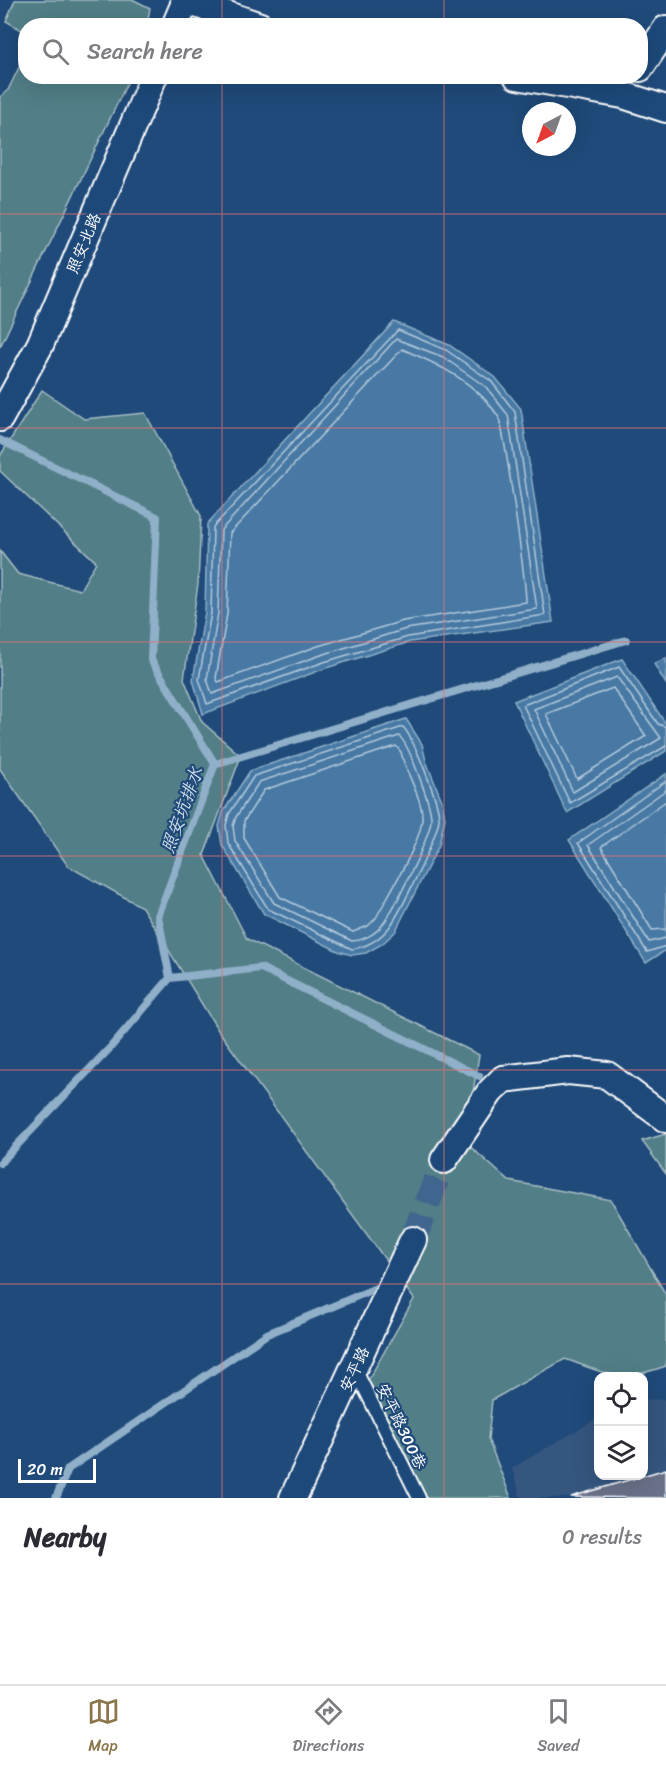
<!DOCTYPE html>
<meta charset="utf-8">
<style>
body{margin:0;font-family:Sriracha,"LXGW WenKai TC",sans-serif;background:#f7f7f7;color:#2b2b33}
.controls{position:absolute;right:18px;bottom:18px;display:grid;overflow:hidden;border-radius:12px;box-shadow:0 6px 24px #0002}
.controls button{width:54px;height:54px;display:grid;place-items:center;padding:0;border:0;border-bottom:2px solid #e1e1e2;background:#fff;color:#2b2b33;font:30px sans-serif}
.compass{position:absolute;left:522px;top:102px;width:54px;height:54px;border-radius:50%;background:#fff;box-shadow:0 6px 24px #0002;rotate:221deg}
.scale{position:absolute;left:18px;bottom:15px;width:78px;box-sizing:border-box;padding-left:6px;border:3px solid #fff;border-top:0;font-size:16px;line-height:21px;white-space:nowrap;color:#fff;-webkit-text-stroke:4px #1f4a7a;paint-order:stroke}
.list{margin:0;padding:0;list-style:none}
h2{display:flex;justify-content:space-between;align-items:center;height:78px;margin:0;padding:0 24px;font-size:26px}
h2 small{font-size:20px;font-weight:400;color:#7c7c81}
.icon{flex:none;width:33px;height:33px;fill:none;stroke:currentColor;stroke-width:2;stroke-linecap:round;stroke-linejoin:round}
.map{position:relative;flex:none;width:666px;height:1498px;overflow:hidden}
.search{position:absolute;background:#fff;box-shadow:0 6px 24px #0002;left:18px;right:18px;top:18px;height:66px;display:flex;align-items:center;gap:15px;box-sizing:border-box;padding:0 21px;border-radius:24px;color:#7c7c81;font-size:22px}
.sheet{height:186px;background:#fff}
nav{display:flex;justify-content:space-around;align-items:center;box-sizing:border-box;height:84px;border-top:2px solid #e1e1e2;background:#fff;font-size:16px;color:#7c7c81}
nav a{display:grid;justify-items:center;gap:3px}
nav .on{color:#8a764a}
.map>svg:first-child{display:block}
.built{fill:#35567f}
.green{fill:#517e87;stroke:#a8bec3;stroke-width:1.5}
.water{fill:#4679a4;stroke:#90afc8;stroke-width:1.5}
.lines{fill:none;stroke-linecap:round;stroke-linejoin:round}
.shore{stroke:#b5c9db;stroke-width:1.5}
.stream{stroke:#90afc8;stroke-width:8}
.building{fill:#69728a;stroke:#fff;stroke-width:1.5}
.street-tunnel{stroke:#41658e;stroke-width:26;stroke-dasharray:26 13;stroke-linecap:butt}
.lane-casing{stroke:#fff;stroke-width:16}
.street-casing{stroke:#fff;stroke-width:30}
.lane{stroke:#1f4a7a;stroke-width:12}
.street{stroke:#1f4a7a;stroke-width:26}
.grid{fill:none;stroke:#e47373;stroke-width:1.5;stroke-opacity:0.55}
.labels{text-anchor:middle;stroke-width:4.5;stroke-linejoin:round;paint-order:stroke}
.street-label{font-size:16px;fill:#fff;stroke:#1f4a7a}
.water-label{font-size:18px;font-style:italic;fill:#d1dee8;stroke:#1f4a7a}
</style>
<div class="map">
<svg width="666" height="1498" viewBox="0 0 666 1498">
<rect width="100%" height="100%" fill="#1f4a7a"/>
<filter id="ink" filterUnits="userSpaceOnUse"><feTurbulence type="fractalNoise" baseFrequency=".0167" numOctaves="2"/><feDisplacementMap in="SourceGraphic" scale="12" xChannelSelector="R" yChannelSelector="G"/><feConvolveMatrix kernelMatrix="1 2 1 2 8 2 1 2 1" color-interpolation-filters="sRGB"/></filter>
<g filter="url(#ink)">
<path class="built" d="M666 1399V1498H521L512 1468 598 1418V1476H644V1400Z"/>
<g class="green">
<path d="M15 0H134L150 8 147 25 26 26 25 32 6 21Z"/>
<path d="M25 55 26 76 130 77 0 347V97L8 90Z"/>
<path d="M42 390 84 419 145 413 201 516 198 584 184 679 202 722 241 756 204 855 247 939 479 1055 465 1142 509 1181 611 1200 666 1295V1366C618 1383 611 1375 565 1359L492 1400 488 1439 511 1498H418L365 1386 414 1299 218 1030 142 907 68 866 0 769V551L18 574 80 590 96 562 0 471V456Z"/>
<path d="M666 1134V1174L642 1141Z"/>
</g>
<g class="water">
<path d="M394 322 449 345 495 377 521 409 553 622 410 642 326 668 203 714 193 680 205 612 207 524Z"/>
<path d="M666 658V684L654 664Z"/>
<path d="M622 659 666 724V751L567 813 514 701Z"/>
<path d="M406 719 422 744 426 761 442 801 445 818 439 845 395 932 382 944 366 953 352 955 338 951 264 914 222 845 219 826 223 812 250 771Z"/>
<path d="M666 774V950L646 963 569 840Z"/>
</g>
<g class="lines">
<g class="shore">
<path d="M398 330 446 350 491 381 515 412 545 615 408 637 324 662 207 704 199 679 211 613 213 527Z"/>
<path d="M396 339 443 357 486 387 508 415 537 609 406 629 321 655 212 694 207 679 218 613 221 530Z"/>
<path d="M402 349C438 364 476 382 498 416 504 426 526 583 526 602L403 621 318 646 218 682 216 678 227 614 230 533Z"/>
<path d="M617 677 661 738 573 792 534 709Z"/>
<path d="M613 688 646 736 577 779 546 714Z"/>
<path d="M403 727C413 737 440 804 439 819 438 835 398 919 387 930 377 941 366 947 352 949L268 909 228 843 226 825 229 814 254 776Z"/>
<path d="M666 727 658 724 619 667 523 705 570 803 666 746"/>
<path d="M399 736C408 742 432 807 431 820 430 837 395 908 383 924 376 934 364 940 352 941L274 903 235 841 233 826 236 817 259 782Z"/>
<path d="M396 746 401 752C405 772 423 799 422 818 422 841 388 895 376 918L368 926 353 932 280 897 244 838V821L264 790Z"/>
<path d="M666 781 578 843 647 952 666 946"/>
<path d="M666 790 588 845 649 942 666 938"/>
<path d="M666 801 601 847 652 930 666 929"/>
</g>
<g class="stream">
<path d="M0 440 157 517 151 660 215 764 158 916 170 978 109 1049 0 1163"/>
<path d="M215 764 626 640"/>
<path d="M170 978 261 968 479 1076"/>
<path d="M56 1498 68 1469 267 1334 381 1286"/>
</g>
</g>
<path class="building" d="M666 1469V1498L571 1497Z"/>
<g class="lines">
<path class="street-tunnel" d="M413 1240 444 1160"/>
<defs>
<path id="lane" d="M355 1369 419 1498"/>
<g id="street">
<path d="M184 0 260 26"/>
<path d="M175 26 186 0"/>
<path d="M640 68 666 29"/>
<path d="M517 76 623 95 666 109"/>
<path d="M0 418 40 345 154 76"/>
<path d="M444 1160 490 1092 503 1079 568 1071 607 1075 666 1119"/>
<path d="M293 1498 413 1240"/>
</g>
</defs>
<use href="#lane" class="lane-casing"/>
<use href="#street" class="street-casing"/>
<use href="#lane" class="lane"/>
<use href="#street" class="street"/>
</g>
</g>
<path class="grid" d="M222 0V26M444 0V26M222 76V1498M444 76V1498M0 214H666M0 428H666M0 642H666M0 856H666M0 1070H666M0 1284H666"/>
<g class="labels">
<g class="street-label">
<text transform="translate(83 243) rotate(-67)" y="6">照安北路</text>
<text transform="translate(354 1369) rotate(-65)" y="6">安平路</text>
<text transform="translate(402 1426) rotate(64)" y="6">安平路300巷</text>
</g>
<g class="water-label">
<text transform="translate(182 810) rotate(-70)" y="6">照安坑排水</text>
</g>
</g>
</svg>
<div class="controls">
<button><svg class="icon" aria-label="locate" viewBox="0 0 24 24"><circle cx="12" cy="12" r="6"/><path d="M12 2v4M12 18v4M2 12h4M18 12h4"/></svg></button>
<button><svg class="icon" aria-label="layers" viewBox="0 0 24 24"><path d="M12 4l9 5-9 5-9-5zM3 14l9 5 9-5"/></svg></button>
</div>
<svg class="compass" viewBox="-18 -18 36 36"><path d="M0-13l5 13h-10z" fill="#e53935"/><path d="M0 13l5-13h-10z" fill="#7c7c81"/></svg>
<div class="scale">20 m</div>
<div class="search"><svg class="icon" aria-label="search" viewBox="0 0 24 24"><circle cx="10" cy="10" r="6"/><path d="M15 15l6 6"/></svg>Search here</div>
</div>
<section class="sheet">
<h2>Nearby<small>0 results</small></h2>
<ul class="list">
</ul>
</section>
<nav>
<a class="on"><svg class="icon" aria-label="map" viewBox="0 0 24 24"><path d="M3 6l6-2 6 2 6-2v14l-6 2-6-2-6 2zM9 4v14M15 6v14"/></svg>Map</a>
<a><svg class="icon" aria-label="directions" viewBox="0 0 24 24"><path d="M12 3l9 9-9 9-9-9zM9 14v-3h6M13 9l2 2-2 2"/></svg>Directions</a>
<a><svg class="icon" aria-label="saved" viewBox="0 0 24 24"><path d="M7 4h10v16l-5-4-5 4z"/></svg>Saved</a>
</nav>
